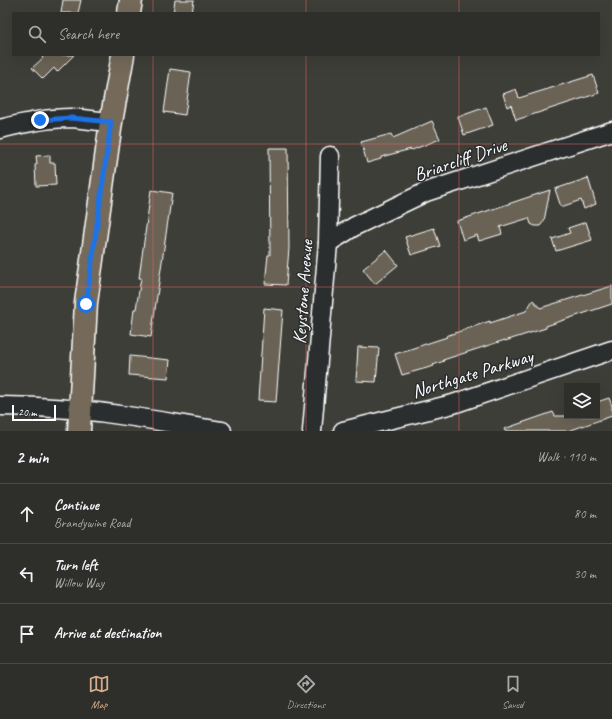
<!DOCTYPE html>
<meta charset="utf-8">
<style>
body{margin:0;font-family:Caveat,sans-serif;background:#3a3a37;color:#f1f3f6}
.controls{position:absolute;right:12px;bottom:12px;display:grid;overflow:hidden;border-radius:0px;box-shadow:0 4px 16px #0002}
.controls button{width:36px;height:36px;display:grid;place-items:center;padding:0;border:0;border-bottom:1px solid #494a47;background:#2e2e2b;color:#f1f3f6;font:20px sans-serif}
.scale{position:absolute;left:12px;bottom:10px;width:44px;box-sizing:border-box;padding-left:4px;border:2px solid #fff;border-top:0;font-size:11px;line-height:14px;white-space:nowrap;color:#fff;-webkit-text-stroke:3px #2a2d2e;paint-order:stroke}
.stop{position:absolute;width:12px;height:12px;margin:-9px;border:3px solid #1a73e8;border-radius:50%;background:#fff}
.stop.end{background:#1a73e8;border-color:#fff;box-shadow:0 1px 4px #0008}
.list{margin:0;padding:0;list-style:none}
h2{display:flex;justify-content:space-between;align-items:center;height:52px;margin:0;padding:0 16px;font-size:17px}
h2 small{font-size:13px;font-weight:400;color:#a7a8a9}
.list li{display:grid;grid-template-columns:26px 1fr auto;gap:12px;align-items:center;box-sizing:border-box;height:60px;padding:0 16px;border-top:1px solid #494a47}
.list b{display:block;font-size:15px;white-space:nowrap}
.list p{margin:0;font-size:13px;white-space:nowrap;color:#a7a8a9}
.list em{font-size:13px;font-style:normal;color:#a7a8a9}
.icon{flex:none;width:22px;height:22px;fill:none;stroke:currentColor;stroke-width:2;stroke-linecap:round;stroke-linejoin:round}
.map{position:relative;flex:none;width:612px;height:431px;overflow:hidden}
.search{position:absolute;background:#2e2e2b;box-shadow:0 4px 16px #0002;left:12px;right:12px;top:12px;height:44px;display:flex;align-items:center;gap:10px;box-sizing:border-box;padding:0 14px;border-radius:0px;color:#a7a8a9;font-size:15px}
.sheet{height:232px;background:#2e2e2b}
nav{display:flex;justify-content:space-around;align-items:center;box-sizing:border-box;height:56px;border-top:1px solid #494a47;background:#2e2e2b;font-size:11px;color:#a7a8a9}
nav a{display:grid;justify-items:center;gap:2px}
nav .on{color:#d6ab8b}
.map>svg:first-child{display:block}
.building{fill:#6b6454;stroke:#fff}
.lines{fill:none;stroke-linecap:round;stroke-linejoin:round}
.minor-casing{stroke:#fff;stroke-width:21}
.major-casing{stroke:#fff;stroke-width:25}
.minor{stroke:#2a2d2e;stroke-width:18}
.major{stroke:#746a5a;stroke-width:22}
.route{stroke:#1a73e8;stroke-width:5}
.grid{fill:none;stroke:#e05e5e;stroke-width:1;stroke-opacity:0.55}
.labels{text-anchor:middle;stroke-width:3;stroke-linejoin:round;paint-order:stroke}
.street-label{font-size:19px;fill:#fff;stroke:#2a2d2e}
</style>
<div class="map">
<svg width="612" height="431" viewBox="0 0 612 431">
<rect width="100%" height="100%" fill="#3e3e39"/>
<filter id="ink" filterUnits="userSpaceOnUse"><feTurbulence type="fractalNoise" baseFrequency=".025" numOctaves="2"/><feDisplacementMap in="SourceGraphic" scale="8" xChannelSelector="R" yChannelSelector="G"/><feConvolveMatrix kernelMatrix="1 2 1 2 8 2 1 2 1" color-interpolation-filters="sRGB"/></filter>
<g filter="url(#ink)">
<g class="building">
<path d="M63 0H81L78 13H61Z"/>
<path d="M175 0H194L192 13H173Z"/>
<path d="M41 55H74L57 72 54 68 43 79 32 68 43 58Z"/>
<path d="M170 69 191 72 185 115 164 112Z"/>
<path d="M593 75 599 93 516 120 511 105 507 107 503 94 516 89 519 98Z"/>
<path d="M486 107 493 125 464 135 458 117Z"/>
<path d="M432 121 440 139 412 150 411 149 381 157V159L367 163 361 142 391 134 393 138Z"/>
<path d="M269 148H288L289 248 286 285 265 284 268 255H270Z"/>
<path d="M50 155V163H55L56 185 36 186 35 165 37 164 36 156Z"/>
<path d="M588 178 596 204 584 209 581 200 561 207 555 189Z"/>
<path d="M151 190 172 193 151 337 131 334 134 309H136L141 278H139Z"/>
<path d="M550 190 544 221 540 226H535L531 224 529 218 500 227 502 234 479 241 477 235 463 240 457 221Z"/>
<path d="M586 222 592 240 556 251 552 239 570 233 568 228Z"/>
<path d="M434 228 440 246 411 255 405 237Z"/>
<path d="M386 250 398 265 375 284 363 269Z"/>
<path d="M612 286V304L546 326V328L505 341V340L443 360 444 361 433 365 434 366 402 375 395 354 447 337 446 336 490 321V323L526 311 533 300 540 308Z"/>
<path d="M264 308 283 310 276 402 258 401Z"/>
<path d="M358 347 379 348 376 382 356 381Z"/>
<path d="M130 356 170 360 168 378 129 375Z"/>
<path d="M609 398 612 406V416L568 431H505L504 429 553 412 555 416H597V402Z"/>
</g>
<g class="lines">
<defs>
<g id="minor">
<path d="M0 129C23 123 47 118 71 118 84 119 98 121 111 122"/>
<path d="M328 243 355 226 426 192 612 131"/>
<path d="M0 406C45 406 90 410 134 417 163 421 192 427 222 431"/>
<path d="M312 431 328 243 330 156"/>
<path d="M343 431 453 404 612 350"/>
</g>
<g id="major">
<path d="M129 13 131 0"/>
<path d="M79 431 86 303 111 122 123 55"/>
</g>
</defs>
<use href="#minor" class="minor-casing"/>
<use href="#major" class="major-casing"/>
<use href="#minor" class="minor"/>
<use href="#major" class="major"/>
</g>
</g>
<g class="lines" filter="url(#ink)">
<path class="route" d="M40 120 71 118 111 122 86 304"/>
</g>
<path class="grid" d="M153 0V13M306 0V13M459 0V13M153 55V431M306 55V431M459 55V431M0 144H612M0 287H612"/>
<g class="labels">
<g class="street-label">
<text transform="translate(460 159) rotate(-19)" y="7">Briarcliff Drive</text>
<text transform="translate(302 292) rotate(-86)" y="7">Keystone Avenue</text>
<text transform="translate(472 373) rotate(-17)" y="7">Northgate Parkway</text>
</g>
</g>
</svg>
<div class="controls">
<button><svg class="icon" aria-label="layers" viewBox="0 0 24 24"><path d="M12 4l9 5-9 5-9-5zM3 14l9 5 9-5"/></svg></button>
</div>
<div class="scale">20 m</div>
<div class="stop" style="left:86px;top:304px"></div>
<div class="stop end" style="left:40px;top:120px"></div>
<div class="search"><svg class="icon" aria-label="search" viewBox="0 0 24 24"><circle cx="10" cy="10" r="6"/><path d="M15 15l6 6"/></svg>Search here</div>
</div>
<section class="sheet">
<h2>2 min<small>Walk · 110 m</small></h2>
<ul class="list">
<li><svg class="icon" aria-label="ahead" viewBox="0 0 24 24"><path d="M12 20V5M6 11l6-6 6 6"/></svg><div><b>Continue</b><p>Brandywine Road</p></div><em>80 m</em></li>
<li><svg class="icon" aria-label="left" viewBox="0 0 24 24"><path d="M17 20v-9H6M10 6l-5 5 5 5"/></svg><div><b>Turn left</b><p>Willow Way</p></div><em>30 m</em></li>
<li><svg class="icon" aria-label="arrive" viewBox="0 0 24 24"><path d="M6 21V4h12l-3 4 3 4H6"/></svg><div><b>Arrive at destination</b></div></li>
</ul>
</section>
<nav>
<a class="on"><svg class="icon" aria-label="map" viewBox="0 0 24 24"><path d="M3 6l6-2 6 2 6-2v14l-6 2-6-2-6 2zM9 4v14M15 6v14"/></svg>Map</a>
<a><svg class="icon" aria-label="directions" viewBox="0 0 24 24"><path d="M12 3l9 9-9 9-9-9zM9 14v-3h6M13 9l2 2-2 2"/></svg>Directions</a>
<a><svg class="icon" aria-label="saved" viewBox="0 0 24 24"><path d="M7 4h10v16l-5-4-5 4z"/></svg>Saved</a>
</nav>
